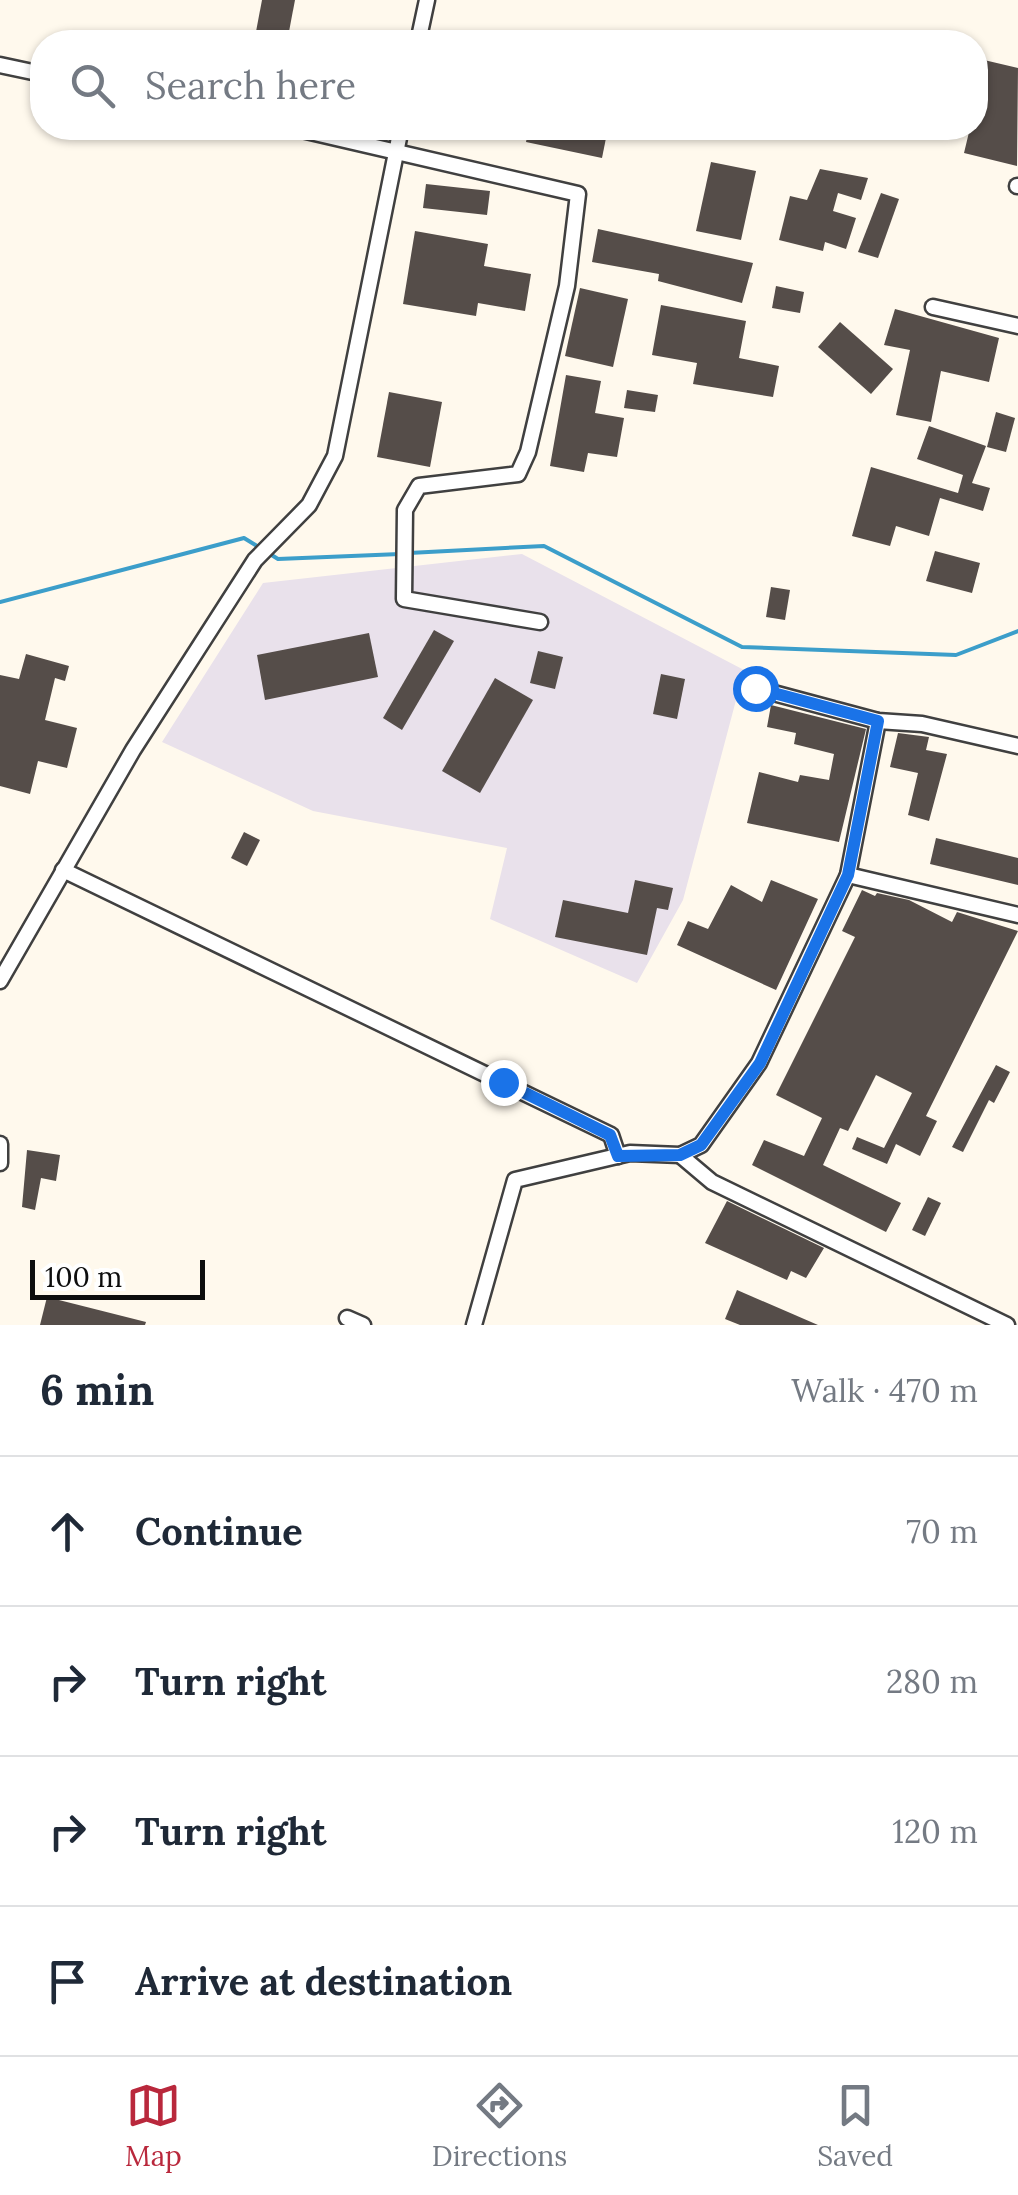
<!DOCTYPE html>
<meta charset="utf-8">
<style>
body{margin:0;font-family:Lora,serif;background:#f2f2f3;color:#1f2937}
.scale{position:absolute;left:30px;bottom:25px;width:175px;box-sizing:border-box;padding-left:10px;border:5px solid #0d0d0d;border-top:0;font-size:28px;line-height:35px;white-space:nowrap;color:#0d0d0d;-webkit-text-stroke:8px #fff;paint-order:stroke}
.stop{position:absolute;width:30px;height:30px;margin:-22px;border:8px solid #1a73e8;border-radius:50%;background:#fff}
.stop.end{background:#1a73e8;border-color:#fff;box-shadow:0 2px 10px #0008}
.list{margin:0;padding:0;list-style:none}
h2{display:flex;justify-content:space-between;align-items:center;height:130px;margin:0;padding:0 40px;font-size:42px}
h2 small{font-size:32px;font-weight:400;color:#747a83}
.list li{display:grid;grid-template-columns:65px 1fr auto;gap:30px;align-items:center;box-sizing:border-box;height:150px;padding:0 40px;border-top:2px solid #e0e1e3}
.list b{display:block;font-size:38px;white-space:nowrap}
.list em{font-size:32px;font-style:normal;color:#747a83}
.icon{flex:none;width:55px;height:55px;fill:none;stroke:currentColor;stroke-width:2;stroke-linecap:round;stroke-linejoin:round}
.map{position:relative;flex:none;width:1018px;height:1325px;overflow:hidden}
.search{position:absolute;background:#fff;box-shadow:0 2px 8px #0004;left:30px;right:30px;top:30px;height:110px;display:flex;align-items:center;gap:25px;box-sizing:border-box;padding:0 35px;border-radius:40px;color:#747a83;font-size:38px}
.sheet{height:730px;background:#fff}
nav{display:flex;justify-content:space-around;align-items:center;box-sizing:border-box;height:140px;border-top:2px solid #e0e1e3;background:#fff;font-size:28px;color:#747a83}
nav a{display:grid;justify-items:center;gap:5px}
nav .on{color:#b9283c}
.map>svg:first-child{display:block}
.industrial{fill:#e9e1eb}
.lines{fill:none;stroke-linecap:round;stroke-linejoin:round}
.stream{stroke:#3c9eca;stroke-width:4}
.building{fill:#554d49}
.street-casing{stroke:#404040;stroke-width:19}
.street{stroke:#fff;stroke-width:14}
.route{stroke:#1a73e8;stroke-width:12}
</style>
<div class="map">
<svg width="1018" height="1325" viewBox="0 0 1018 1325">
<rect width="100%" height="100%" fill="#fff9ed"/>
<path class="industrial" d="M522 554 744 670 683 900 637 983 490 919 507 848 313 811 162 742 263 583Z"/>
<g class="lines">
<g class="stream">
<path d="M409 553 544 546 742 647 956 655 1018 631"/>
<path d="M0 602 244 538 278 559 400 554"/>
</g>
</g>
<g class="building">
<path d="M262 0H295L287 42H254Z"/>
<path d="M984 60 1018 68 1017 166 964 153 970 128H976V73L980 75Z"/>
<path d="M529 128H608L602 158 526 142Z"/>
<path d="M711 162 756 171 741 240 696 231Z"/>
<path d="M820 169 868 178 861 200 838 193 833 211 856 218 846 249 825 242 823 251 779 240 790 196 807 200Z"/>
<path d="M426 184 490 191 487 215 423 208Z"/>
<path d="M881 193 899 199 878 258 858 252Z"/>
<path d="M598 229 753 263 742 303 658 281 659 274 592 262Z"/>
<path d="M415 231 488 244 484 266 531 274 525 311 478 303 476 316 403 304Z"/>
<path d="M776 286 804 292 800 313 772 308Z"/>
<path d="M580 288 628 299 613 367 565 356Z"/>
<path d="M661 305 746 321 739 358 779 366 773 397 693 384 697 363 652 355Z"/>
<path d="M895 309 999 338 989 382 941 371 931 422 896 415 910 350 884 345Z"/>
<path d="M840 322 893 369 871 394 818 347Z"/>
<path d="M566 375 601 381 595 413 624 418 617 457 588 453 584 472 550 466Z"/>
<path d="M627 390 658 395 655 412 624 408Z"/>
<path d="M389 392 442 402 430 467 377 457Z"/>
<path d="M996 412 1015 418 1006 452 987 447Z"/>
<path d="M929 426 986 446 972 483 990 488 983 511 940 498 929 536 896 526 890 546 852 536 871 467 958 493 963 475 917 459Z"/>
<path d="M935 551 980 563 972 593 926 581Z"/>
<path d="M771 587 790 590 785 620 766 617Z"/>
<path d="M434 630 454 641 402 730 383 718Z"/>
<path d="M369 633 378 677 265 700 257 655Z"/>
<path d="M538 651 563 657 555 689 530 683Z"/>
<path d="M26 654 69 666 65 681 55 678 45 720 77 728 67 768 38 761 30 794 0 786V675L19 679Z"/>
<path d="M661 674 685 679 677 719 653 714Z"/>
<path d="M495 678 533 700 480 793 442 771Z"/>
<path d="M771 705 866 729 839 842 747 823 759 772 798 782 800 775 829 780 834 754 794 744 796 733 767 727Z"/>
<path d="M898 733 929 737 926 750 947 754 929 821 908 815 918 773 890 767Z"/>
<path d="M244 832 260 840 247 866 231 858Z"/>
<path d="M936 838 1018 858V885L930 864Z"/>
<path d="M635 880 673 888 668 910 657 908 647 955 555 937 563 900 628 913Z"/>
<path d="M771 880 818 899 776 990 677 945 688 921 708 929 731 885 762 902Z"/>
<path d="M862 890 875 896 877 893 909 900 952 922 957 912 1018 931 926 1116 937 1121 920 1156 896 1144 887 1164 852 1149 857 1137 884 1148 912 1093 876 1075 848 1131 840 1128 823 1165 901 1203 886 1232 752 1165 764 1140 804 1156 822 1118 776 1095 855 937 842 931Z"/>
<path d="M996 1065 1010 1072 994 1103 989 1100 963 1152 952 1147Z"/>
<path d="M27 1150 60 1155 56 1181 41 1178 35 1210 22 1207Z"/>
<path d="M928 1197 941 1203 925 1236 912 1230Z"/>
<path d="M727 1201 824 1248 806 1278 791 1271 787 1280 705 1243Z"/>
<path d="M737 1290 818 1325H740L725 1319Z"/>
<path d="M47 1297 146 1322 145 1325H40Z"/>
</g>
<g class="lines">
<defs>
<g id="street">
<path d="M418 42 427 0"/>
<path d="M0 65 42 74"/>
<path d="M293 128 578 194 567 286 528 452 518 474 419 486 405 510 404 599 540 622"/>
<path d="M1017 186H1018"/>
<path d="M933 307 1018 326"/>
<path d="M755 688 878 721 922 724 1018 746"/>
<path d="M63 870 611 1135 618 1156"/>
<path d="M848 875 1018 915"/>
<path d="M0 981 133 750 255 560 309 505 335 456 401 128"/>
<path d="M0 1144V1163"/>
<path d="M680 1155 712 1182 1007 1325"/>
<path d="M347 1318 363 1325"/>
<path d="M474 1325 515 1180 630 1153 680 1155 701 1145 759 1063 848 875 878 721"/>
</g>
</defs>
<use href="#street" class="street-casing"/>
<use href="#street" class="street"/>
</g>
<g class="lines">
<path class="route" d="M503 1082 610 1135 618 1156 680 1155 701 1145 760 1063 848 875 878 721 755 688"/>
</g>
</svg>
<div class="scale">100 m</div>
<div class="stop" style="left:755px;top:688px"></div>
<div class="stop end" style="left:503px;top:1082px"></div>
<div class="search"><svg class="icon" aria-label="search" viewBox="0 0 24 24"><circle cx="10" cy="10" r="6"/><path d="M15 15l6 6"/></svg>Search here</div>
</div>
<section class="sheet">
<h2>6 min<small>Walk · 470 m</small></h2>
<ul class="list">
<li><svg class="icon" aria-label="ahead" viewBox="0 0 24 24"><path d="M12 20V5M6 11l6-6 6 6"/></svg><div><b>Continue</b></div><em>70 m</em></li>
<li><svg class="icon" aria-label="right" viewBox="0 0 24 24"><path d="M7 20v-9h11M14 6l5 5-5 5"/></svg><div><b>Turn right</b></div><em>280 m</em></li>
<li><svg class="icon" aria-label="right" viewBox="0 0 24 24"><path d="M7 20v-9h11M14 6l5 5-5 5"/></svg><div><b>Turn right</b></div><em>120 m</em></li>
<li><svg class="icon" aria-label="arrive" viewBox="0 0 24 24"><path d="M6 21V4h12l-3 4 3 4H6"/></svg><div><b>Arrive at destination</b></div></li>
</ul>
</section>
<nav>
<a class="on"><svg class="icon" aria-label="map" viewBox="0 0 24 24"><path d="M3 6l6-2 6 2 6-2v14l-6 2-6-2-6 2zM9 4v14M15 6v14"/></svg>Map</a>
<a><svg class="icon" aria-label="directions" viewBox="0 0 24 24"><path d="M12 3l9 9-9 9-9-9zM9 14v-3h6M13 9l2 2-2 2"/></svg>Directions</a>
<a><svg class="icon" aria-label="saved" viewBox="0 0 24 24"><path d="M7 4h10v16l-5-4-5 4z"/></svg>Saved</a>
</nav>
